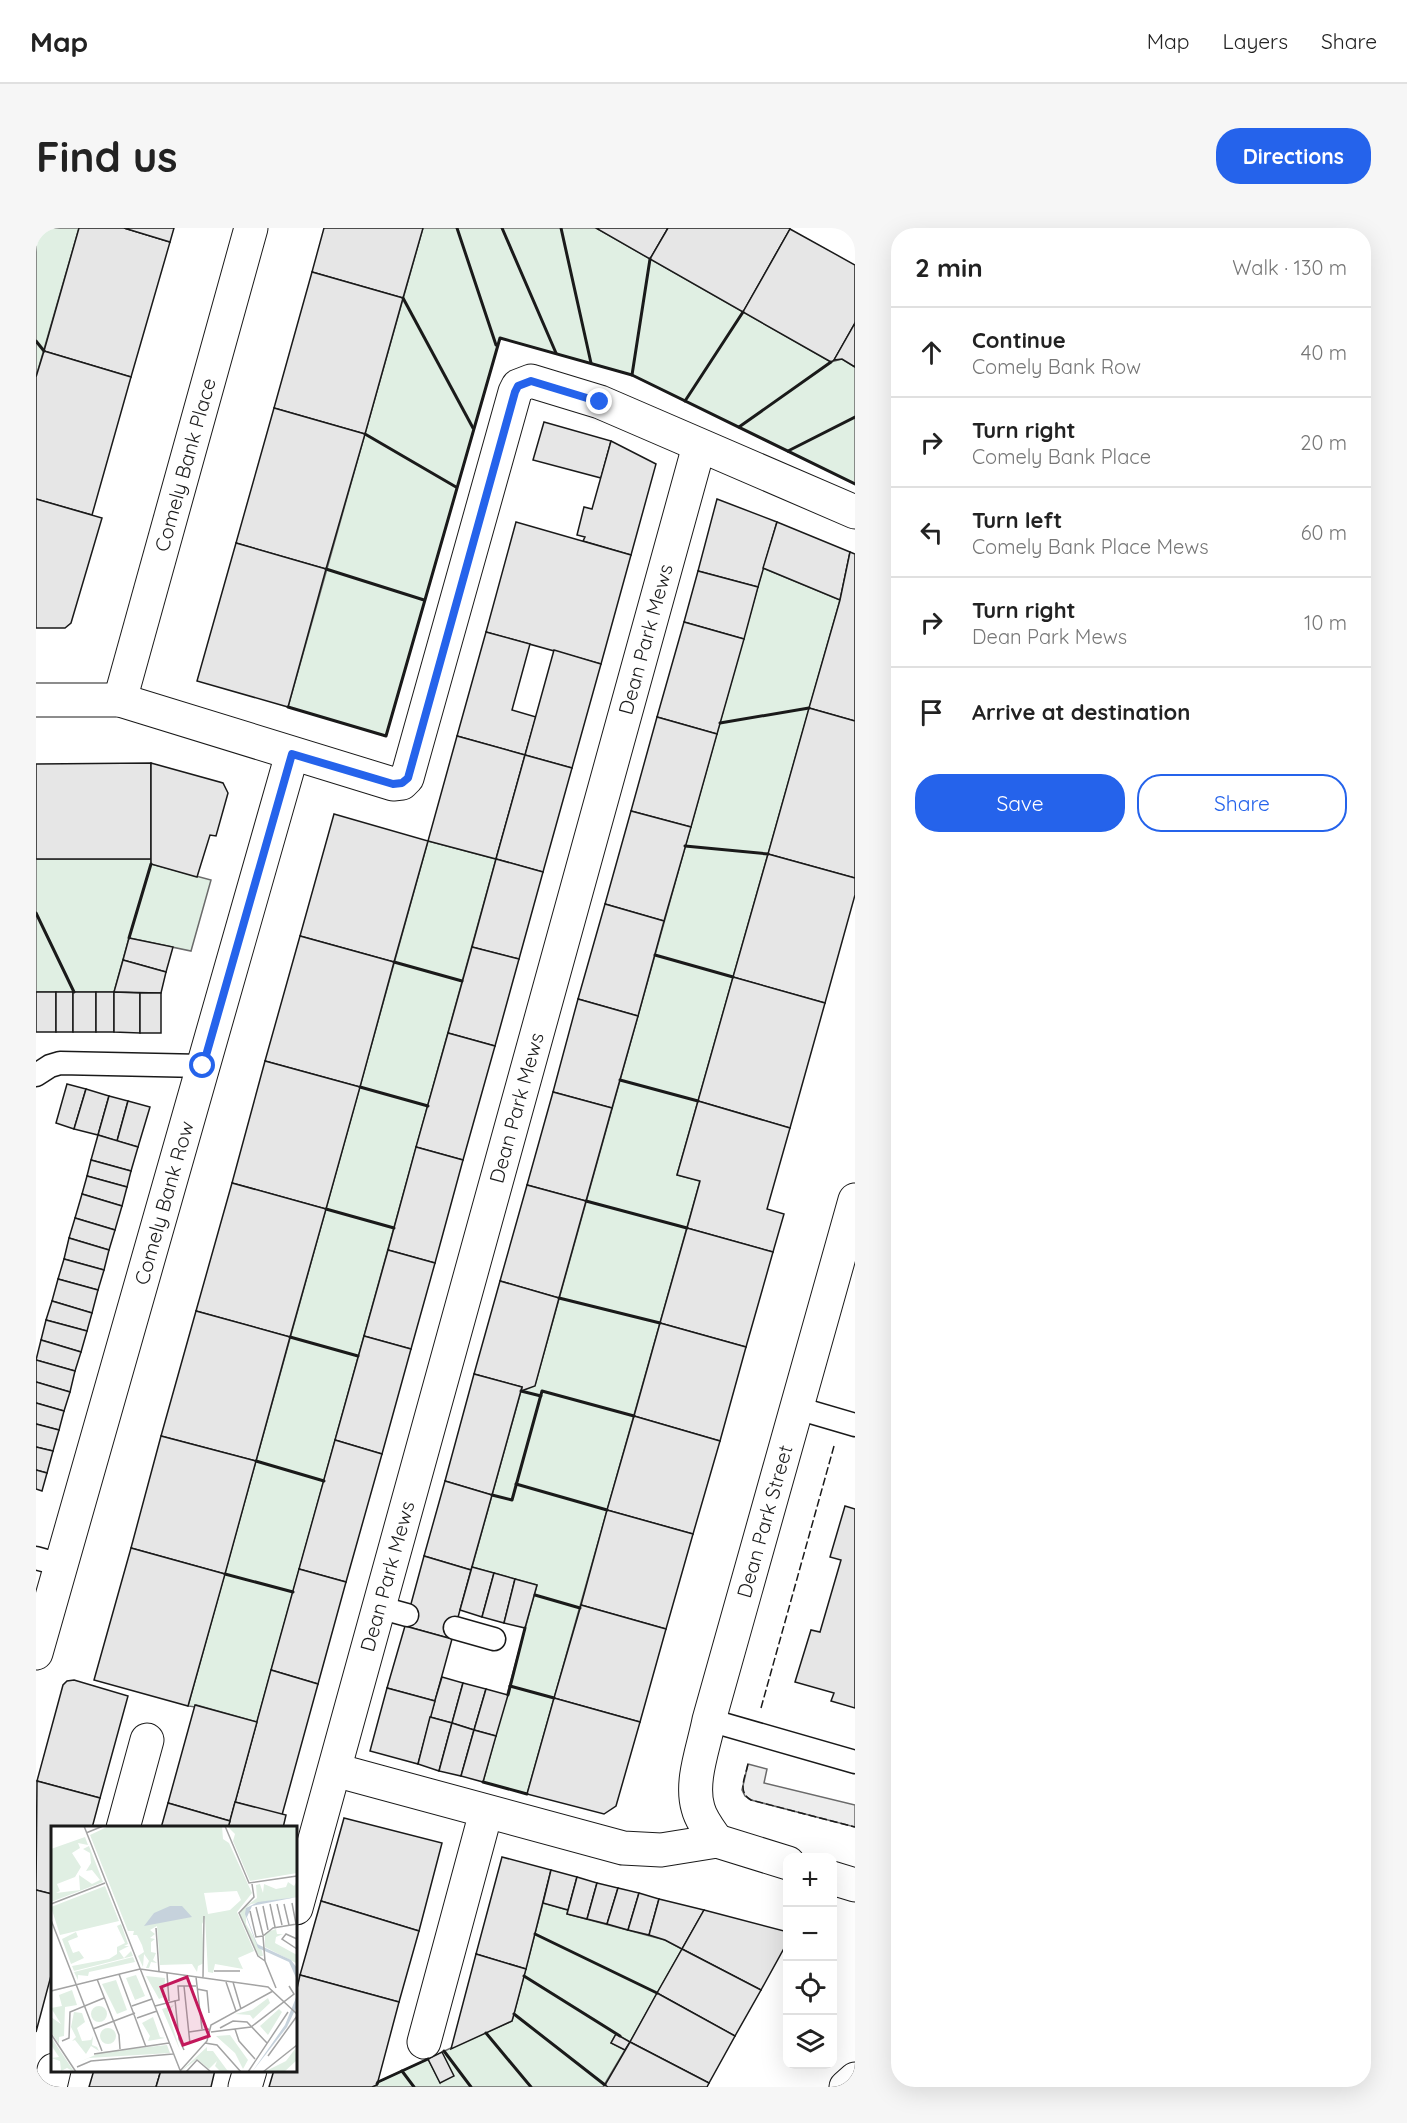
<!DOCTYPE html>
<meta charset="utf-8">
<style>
body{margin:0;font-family:Quicksand,sans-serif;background:#f6f6f6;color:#222}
.controls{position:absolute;right:18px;bottom:18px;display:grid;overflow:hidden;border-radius:12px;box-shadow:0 6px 24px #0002}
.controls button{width:54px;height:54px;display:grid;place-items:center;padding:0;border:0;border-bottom:2px solid #e0e0e0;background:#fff;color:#222;font:30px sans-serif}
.stop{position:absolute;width:18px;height:18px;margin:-14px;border:4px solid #2563eb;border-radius:50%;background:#fff}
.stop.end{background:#2563eb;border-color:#fff;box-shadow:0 2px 6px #0008}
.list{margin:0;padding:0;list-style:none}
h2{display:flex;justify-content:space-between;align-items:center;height:78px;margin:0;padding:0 24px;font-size:26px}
h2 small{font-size:20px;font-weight:400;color:#767676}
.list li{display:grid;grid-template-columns:39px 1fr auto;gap:18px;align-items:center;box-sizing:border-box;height:90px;padding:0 24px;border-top:2px solid #e0e0e0}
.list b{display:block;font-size:22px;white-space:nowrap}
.list p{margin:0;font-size:20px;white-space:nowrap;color:#767676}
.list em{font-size:20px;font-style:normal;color:#767676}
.actions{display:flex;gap:12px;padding:18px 24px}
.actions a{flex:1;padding:14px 0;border:2px solid #2563eb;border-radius:24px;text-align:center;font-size:21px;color:#2563eb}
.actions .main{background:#2563eb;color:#fff}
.icon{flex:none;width:33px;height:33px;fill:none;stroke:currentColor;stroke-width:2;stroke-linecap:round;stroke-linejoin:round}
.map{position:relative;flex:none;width:819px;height:1859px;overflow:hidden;border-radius:24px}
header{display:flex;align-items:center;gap:36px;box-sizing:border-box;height:84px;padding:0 30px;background:#fff;border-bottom:2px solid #e0e0e0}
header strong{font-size:28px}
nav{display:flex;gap:33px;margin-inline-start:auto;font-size:21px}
.intro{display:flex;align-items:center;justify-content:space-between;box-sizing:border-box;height:144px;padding:0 36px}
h1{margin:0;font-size:42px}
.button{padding:15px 27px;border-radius:24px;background:#2563eb;color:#fff;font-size:21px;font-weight:700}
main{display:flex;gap:36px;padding:0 36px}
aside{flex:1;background:#fff;border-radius:24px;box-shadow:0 6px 24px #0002}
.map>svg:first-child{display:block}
.green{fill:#e0efe3;stroke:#6a6a6a;stroke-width:1.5}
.parking{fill:#ededed;stroke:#6a6a6a;stroke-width:1.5}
.building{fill:#e6e6e6;stroke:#1a1a1a;stroke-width:1.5}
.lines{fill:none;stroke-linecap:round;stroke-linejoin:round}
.service-casing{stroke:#1a1a1a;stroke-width:25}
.minor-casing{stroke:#1a1a1a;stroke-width:35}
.tertiary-casing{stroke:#1a1a1a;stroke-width:35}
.service{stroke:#fff;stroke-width:22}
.minor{stroke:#fff;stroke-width:33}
.tertiary{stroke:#fff;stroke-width:33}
.fence{stroke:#1a1a1a;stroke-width:1.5;stroke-dasharray:8 3;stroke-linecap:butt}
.wall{stroke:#1a1a1a;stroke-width:3}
.route{stroke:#2563eb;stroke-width:8}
.labels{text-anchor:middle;stroke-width:4.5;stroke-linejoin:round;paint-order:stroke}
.street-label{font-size:20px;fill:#1a1a1a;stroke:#fff}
.inset-road{fill:none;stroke:#a3a3a3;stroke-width:1.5}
.view{fill:#c2185b;fill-opacity:0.15;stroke:#c2185b;stroke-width:3}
.inset-edge{fill:none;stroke:#1a1a1a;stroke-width:3}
</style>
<header>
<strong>Map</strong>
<nav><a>Map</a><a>Layers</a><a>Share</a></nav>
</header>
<div class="intro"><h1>Find us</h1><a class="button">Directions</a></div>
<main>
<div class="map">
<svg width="819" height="1859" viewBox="0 0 819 1859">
<rect width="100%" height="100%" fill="#fff"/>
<g class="green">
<path d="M0 0H43L0 149Z"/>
<path d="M387 0H560L795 134 806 131 819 139V256L596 147 464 110 350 508 252 479Z"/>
<path d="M727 340 804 372 641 947 664 953 491 1566 447 1554 501 1357 436 1339 485 1163 499 1157Z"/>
<path d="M392 613 460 631 221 1494 160 1477 159 1479 152 1478Z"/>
<path d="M0 631H115V636L175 652 155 723 93 710 78 764H0Z"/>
<path d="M507 1675 532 1682 531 1686 629 1712 646 1721 594 1814 580 1806 575 1815 589 1822 567 1859H336L342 1854 392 1831 404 1854 406 1824 476 1793Z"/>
</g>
<path class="parking" d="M712 1536 731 1541 728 1555 819 1577V1599L715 1572 709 1568 706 1562Z"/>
<g class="building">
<path d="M43 0H88L134 14 95 149 8 123Z"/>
<path d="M88 0H138L134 14Z"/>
<path d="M288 0H387L367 70 276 44Z"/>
<path d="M560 0H632L614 31Z"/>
<path d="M632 0H753L754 1 707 84 614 31Z"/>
<path d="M754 1 819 37V95L798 132 795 134 707 84Z"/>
<path d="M276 44 367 70 329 206 238 180Z"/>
<path d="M819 95V139L806 131 798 132Z"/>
<path d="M8 123 95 149 56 287 0 271V149Z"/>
<path d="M238 180 329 206 290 341 200 315Z"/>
<path d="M508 194 575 213 565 250 497 232Z"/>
<path d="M575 213 620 236 595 327 547 313 549 309 541 307 548 279 556 281Z"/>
<path d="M0 271 66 290 35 395 29 400H0Z"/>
<path d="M681 271 741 294 722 359 662 343Z"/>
<path d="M480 294 595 327 565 436 450 404Z"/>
<path d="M741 294 814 324 804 372 727 340Z"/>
<path d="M200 315 290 341 252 479 161 453Z"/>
<path d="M814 324 819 326V493L773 480 804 372Z"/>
<path d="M662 343 722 359 708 411 648 394Z"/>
<path d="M648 394 708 411 681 506 621 489Z"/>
<path d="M450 404 494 416 476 482 500 489 489 527 421 508Z"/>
<path d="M518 422 565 436 536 540 489 527Z"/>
<path d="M773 480 819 493V650L732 626Z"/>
<path d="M621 489 681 506 655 599 595 583Z"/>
<path d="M421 508 489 527 460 631 392 613Z"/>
<path d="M489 527 536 540 507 644 460 631Z"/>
<path d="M115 535V631H0V536Z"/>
<path d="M115 535 187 555 192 565 180 608 174 607 161 649 115 636Z"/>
<path d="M595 583 655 599 628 693 569 676Z"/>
<path d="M298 586 392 613 358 734 264 708Z"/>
<path d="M732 626 819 650V667L789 775 697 749Z"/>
<path d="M460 631 507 644 483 731 436 719Z"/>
<path d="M569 676 628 693 602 788 542 771Z"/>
<path d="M264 708 358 734 324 859 229 833Z"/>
<path d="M93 710 137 719 130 744 87 732Z"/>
<path d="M436 719 483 731 459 818 412 805Z"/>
<path d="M87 732 130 744 125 765 78 764Z"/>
<path d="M697 749 789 775 754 900 662 873Z"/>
<rect x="0" y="764" width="20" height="40"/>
<rect x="20" y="764" width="17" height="40"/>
<rect x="37" y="764" width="23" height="40"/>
<rect x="60" y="764" width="18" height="40"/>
<path d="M78 764 104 765V805L78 804Z"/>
<rect x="104" y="765" width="21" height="40"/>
<path d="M542 771 602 788 576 880 517 864Z"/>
<path d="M412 805 459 818 427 932 380 919Z"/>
<path d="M229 833 324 859 290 981 196 955Z"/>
<path d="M31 856 50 861 38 901 20 895Z"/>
<path d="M50 861 73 868 62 907 38 901Z"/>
<path d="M517 864 576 880 550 973 491 957Z"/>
<path d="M73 868 92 873 81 913 62 907Z"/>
<path d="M92 873 114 879 102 919 81 913Z"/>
<path d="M662 873 754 900 731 981 748 986 737 1024 651 1000 664 953 641 947Z"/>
<path d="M62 907 102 919 95 943 55 932Z"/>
<path d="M380 919 427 932 399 1035 352 1022Z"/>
<path d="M55 932 95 943 91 959 51 948Z"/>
<path d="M51 948 91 959 86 978 46 966Z"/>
<path d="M196 955 290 981 254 1109 160 1083Z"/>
<path d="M491 957 550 973 523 1070 464 1053Z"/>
<path d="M46 966 86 978 79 1002 39 990Z"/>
<path d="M39 990 79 1002 73 1022 33 1010Z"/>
<path d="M651 1000 737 1024 710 1119 624 1095Z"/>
<path d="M33 1010 73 1022 68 1042 28 1031Z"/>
<path d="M352 1022 399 1035 375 1121 328 1108Z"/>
<path d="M28 1031 68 1042 62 1062 22 1051Z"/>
<path d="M22 1051 62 1062 56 1085 16 1073Z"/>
<path d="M464 1053 523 1070 499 1158 485 1163 486 1159 438 1146Z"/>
<path d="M16 1073 56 1085 51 1103 10 1092Z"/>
<path d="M160 1083 254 1109 220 1233 125 1208Z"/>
<path d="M10 1092 51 1103 45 1124 5 1112Z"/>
<path d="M624 1095 710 1119 684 1213 598 1188Z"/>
<path d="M328 1108 375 1121 346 1226 299 1212Z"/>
<path d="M5 1112 45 1124 39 1143 0 1132Z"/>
<path d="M0 1132 39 1143 34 1164 0 1154Z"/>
<path d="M438 1146 486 1159 456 1267 409 1253Z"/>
<path d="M0 1154 34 1164 28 1183 0 1175Z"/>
<path d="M0 1175 28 1183 23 1202 0 1196Z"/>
<path d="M598 1188 684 1213 657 1306 571 1282Z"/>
<path d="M0 1196 23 1202 17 1223 0 1219Z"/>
<path d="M125 1208 220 1233 189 1346 95 1320Z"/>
<path d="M299 1212 346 1226 310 1354 263 1341Z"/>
<path d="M0 1219 17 1223 11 1245 0 1242Z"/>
<path d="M0 1242 11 1245 6 1263 0 1261Z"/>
<path d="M409 1253 456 1267 435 1342 388 1328Z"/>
<path d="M809 1278 819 1281V1480L795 1473 798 1465 759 1454 775 1402 784 1404 805 1332 794 1329Z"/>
<path d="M571 1282 657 1306 630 1401 545 1377Z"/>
<path d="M95 1320 189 1346 152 1478 58 1452Z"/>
<path d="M388 1328 435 1342 416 1411 369 1398Z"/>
<path d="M436 1339 458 1345 446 1389 424 1382Z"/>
<path d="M263 1341 310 1354 282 1456 235 1442Z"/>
<path d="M458 1345 479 1351 468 1395 446 1389Z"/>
<path d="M479 1351 501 1357 489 1400 468 1395Z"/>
<path d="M545 1377 630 1401 604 1494 518 1470Z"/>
<path d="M369 1398 416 1411 399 1473 351 1460Z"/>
<path d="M235 1442 282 1456 246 1587 199 1574Z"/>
<path d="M406 1449 427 1455 416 1495 394 1489Z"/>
<path d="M38 1452 92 1468 64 1570 1 1553 27 1457 31 1453Z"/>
<path d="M427 1455 450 1461 438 1502 416 1495Z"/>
<path d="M351 1460 399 1473 382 1536 334 1523Z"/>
<path d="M450 1461 472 1467 460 1508 438 1502Z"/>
<path d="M518 1470 604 1494 580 1578 568 1586 491 1566Z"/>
<path d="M159 1477 221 1494 194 1593 132 1575Z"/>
<path d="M394 1489 416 1495 403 1543 382 1536Z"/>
<path d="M416 1495 438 1502 425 1548 403 1543Z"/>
<path d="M438 1502 460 1508 447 1554 425 1548Z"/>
<path d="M1 1553 64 1570 56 1600H16V1666L0 1662Z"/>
<path d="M199 1574 250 1587 247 1600H192Z"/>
<path d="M132 1575 194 1593 192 1600H125Z"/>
<path d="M308 1590 406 1615 383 1703 285 1673Z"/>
<path d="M466 1629 515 1642 490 1741 440 1726Z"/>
<path d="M515 1642 541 1649 532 1682 507 1675Z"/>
<path d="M541 1649 561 1655 551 1691 531 1686Z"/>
<path d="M561 1655 582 1660 571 1696 551 1691Z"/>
<path d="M582 1660 603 1665 592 1702 571 1696Z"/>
<path d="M0 1662 16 1666V1744L0 1804Z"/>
<path d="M603 1665 623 1671 613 1707 592 1702Z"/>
<path d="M623 1671 668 1682 646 1721 629 1712 613 1707Z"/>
<path d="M285 1673 383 1703 363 1774 264 1747Z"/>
<path d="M668 1682 752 1704V1713L725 1762 646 1721Z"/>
<path d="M646 1721 725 1762 699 1808 621 1765Z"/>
<path d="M440 1726 490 1741 478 1786 476 1793 415 1821Z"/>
<path d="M264 1747 363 1774 341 1857 336 1859H233L238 1842H260V1765Z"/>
<path d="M621 1765 699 1808 673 1855 594 1814Z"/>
<path d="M580 1806 594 1814 589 1822 575 1815Z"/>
<path d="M594 1814 673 1855 671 1859H572L569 1857Z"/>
<path d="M406 1824 418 1848 404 1855 392 1831Z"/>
<path d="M58 1842H125L120 1859H53Z"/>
<path d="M125 1842H179L175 1859H120Z"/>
</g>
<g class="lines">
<defs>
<g id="service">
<path d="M0 847 14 838 24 835 167 838"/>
<path d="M761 1180 819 1197"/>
<path d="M0 1330 25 1337"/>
<path d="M342 1379 371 1387"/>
<path d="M419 1400 458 1411"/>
<path d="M673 1492 819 1534"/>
</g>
<g id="minor">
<path d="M0 472H84L357 556 366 555 371 550 479 164 482 158 495 153 564 174 819 284"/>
<path id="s1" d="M84 472 215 0"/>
<path id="s2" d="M0 1425 256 526"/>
<path d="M299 1542 587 1620 625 1622 681 1613 752 1635"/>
<path d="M87 1600 111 1512"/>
<path id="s3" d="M681 1613C674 1603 665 1592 662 1580 654 1553 668 1519 673 1492L819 972"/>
<path d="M796 1650 819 1657"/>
<path id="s4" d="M260 1680 663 218"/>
<path d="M388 1814 450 1584"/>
<path d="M14 1859 18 1842"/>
<path d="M209 1859 214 1842"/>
</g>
<path id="tertiary" d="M810 1859 819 1851"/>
</defs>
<use href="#service" class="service-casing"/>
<use href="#minor" class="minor-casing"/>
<use href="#tertiary" class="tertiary-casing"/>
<use href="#service" class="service"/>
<use href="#minor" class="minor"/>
<use href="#tertiary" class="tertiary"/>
<g class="fence">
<path d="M725 1480 798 1218"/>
<path d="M712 1536C709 1550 701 1564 715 1572L819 1599"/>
</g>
<g class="wall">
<path d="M421 0 460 117"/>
<path d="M466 0 520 125"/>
<path d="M525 0 555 135"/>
<path d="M367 70 437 200"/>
<path d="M0 113 8 123"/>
<path d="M596 147 614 31"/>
<path d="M649 173 707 84"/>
<path d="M703 199 795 134"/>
<path d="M329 206 420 259"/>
<path d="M752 223 819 189"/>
<path d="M290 341 388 372"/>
<path d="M252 479 350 508 464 110 596 147 819 256"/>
<path d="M684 495 773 480"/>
<path d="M649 618 732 626"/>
<path d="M0 685 38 764"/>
<path d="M93 710 115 636"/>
<path d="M619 727 697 749"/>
<path d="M358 734 426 753"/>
<path d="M584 852 662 873"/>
<path d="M324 859 392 878"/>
<path d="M550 973 651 1000"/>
<path d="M290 981 358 1000"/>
<path d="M523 1070 624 1095"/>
<path d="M254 1109 322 1128"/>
<path d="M485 1163 505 1168"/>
<path d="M220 1233 288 1253"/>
<path d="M480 1256 571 1282"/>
<path d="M456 1267 476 1272 506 1163 598 1188"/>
<path d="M189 1346 257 1364"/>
<path d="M499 1367 544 1380"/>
<path d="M474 1458 518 1470"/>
<path d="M472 1467 489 1400"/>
<path d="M447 1554 491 1566"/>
<path d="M499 1706 621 1765"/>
<path d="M488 1748 584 1808"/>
<path d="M478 1786 569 1857"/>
<path d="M450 1805 495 1859"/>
<path d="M408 1823 435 1859"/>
<path d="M366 1843 378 1859"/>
<path d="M341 1856 342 1854 392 1831"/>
</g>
</g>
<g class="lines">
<path class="route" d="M167 838 256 526 357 556 366 555 372 550 479 164 482 158 495 153 564 174"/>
</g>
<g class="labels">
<g class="street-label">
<text dy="7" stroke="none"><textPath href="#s1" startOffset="244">Comely Bank Place</textPath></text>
<text dy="7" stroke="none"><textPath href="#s4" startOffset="1316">Dean Park Mews</textPath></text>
<text dy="7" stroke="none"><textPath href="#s4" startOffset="830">Dean Park Mews</textPath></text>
<text dy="7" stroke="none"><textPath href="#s2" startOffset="468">Comely Bank Row</textPath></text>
<text dy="7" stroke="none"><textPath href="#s3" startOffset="334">Dean Park Street</textPath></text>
<text dy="7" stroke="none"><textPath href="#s4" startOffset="344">Dean Park Mews</textPath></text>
</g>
</g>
<g transform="translate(15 1598)">
<rect width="246" height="246" fill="#fff"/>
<path d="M58 0H171L172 13 178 17 201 67 186 86 203 125 187 132 192 143 164 138 162 147 157 146 154 92 151 98 153 137 147 140 146 146 141 138 109 139 106 100 99 104 104 108 99 112 104 113 100 116V126L105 127 102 134 106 137 100 136 98 142H95L98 135 93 128 92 141 87 130 93 126 91 119 86 109H82L83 105H77L39 9ZM186 65 190 74 179 84 157 88 153 67ZM176 0H246V47L199 55 182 15 184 8ZM34 11 37 19 27 17 29 22 21 27 30 41 24 51 6 58 9 65 5 67 29 64 28 49 41 58 49 54 41 44 35 45 40 37 39 27 32 23 38 20 52 56 0 76V23ZM246 55V71L200 78 195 82V98L211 125 212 130H208L189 89 190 84 206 72 205 59 209 58 212 67 213 58 225 63 235 61 237 56 243 60ZM54 60 68 95 9 109 0 81ZM70 98 77 118 73 120H78L68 125 73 132 80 125 82 130 23 145 21 140 58 133 66 128V121L74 117 66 100ZM225 103 226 108H232L225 111 224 117 246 129 245 137 214 121V107ZM25 106 27 111 17 115 22 127 28 125 33 132 20 138 11 113ZM82 131 84 136 38 146 37 150 27 149V154L23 146ZM85 149 94 170 84 174 75 152ZM95 150 114 152 113 171 108 173ZM65 154 76 184 66 188 51 158ZM21 164 26 179 14 181 13 210 8 211V218L0 206V191L10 198 0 182 11 180 8 169ZM217 172 219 177 202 193 199 189 184 188 201 184ZM123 179 117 186 129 224 111 183ZM40 188a8 8 0 1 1 16 0a8 8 0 1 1-16 0ZM228 183 231 186 217 209 209 200ZM23 186 31 187 34 196 26 202 31 215 40 214 42 210 41 219 46 221 48 225 40 220 35 228 24 214 21 215 25 211 20 201ZM102 191 109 211 114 212 97 215 99 210 91 197ZM49 210a8 8 0 1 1 16 0a8 8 0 1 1-16 0ZM179 209 197 234 192 243 184 227 165 210ZM0 211 22 244V245L16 242 10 245 9 235 0 232 8 231 0 219ZM116 219 119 227 38 232 26 237 51 226ZM156 221V225H162L176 244 183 246H170L164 240 166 235 158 243 146 233 129 246ZM244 223 246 234 233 246H213L235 235Z" fill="#e0efe3" fill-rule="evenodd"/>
<path d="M246 71 201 80 196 91 206 118 240 134 246 142V154L238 136 207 122 194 88 195 82 207 76ZM119 80H131L141 91 93 100 103 87ZM246 169V180L236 201 201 246 234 199Z" fill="#c6d2dc"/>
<path class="inset-road" d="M33 0 129 244M174 0 198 57 246 50M35 7 52 0M201 58 203 71 188 87 207 130 214 135M241 77 245 98M0 78 54 57M219 78 224 101M226 78 231 99M233 78 238 99M212 80 217 104M205 81 212 109M199 85 205 111 212 110M0 94 51 225M105 102 108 145M212 110 214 135 225 162M212 110 222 102 246 98M246 113 235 108 231 113 246 123M163 145H189M116 147 118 175M68 148 95 221M145 151 151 203M152 151 153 90M46 153 68 209 69 223M175 156 185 185M182 156 190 183M133 160 139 218M146 163 156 165 158 187M0 165 89 143 217 161 246 188M124 174 128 213 133 224M81 180 101 173M104 180 128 174 127 160H145M86 192 106 185M169 202 182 195 196 196 216 217M42 203 84 187M184 203 188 215 204 233M138 206 158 203M160 206 200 201 243 168 238 160M0 208 25 246M11 215 18 212 19 186 53 172M154 217 166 219 190 246M43 228 118 217M217 230 246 190M26 241 40 235 122 228M129 245 156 215 160 199 222 165M135 246 146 234 160 246M197 246 237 186M212 246 246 219"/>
<path class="view" d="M136 151 158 210 132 219 110 161Z"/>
<rect width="246" height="246" class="inset-edge"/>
</g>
</svg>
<div class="controls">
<button>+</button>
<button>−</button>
<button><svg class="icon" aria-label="locate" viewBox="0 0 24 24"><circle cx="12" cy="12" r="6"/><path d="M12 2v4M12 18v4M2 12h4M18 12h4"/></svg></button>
<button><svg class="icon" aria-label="layers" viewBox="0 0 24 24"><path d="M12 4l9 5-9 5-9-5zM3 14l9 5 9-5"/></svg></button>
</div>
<div class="stop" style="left:167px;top:838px"></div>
<div class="stop end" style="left:564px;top:174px"></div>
</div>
<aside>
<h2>2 min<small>Walk · 130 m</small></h2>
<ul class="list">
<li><svg class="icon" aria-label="ahead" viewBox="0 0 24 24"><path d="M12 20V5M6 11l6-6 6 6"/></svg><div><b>Continue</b><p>Comely Bank Row</p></div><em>40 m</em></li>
<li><svg class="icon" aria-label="right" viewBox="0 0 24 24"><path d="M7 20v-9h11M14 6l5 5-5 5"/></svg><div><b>Turn right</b><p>Comely Bank Place</p></div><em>20 m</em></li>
<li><svg class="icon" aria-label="left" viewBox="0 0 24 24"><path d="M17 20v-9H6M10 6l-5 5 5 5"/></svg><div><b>Turn left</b><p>Comely Bank Place Mews</p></div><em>60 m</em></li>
<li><svg class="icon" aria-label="right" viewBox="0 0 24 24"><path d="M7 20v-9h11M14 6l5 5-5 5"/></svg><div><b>Turn right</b><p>Dean Park Mews</p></div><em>10 m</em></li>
<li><svg class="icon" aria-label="arrive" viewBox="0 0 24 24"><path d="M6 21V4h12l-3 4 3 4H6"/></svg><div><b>Arrive at destination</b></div></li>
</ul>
<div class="actions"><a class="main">Save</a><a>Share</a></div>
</aside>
</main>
